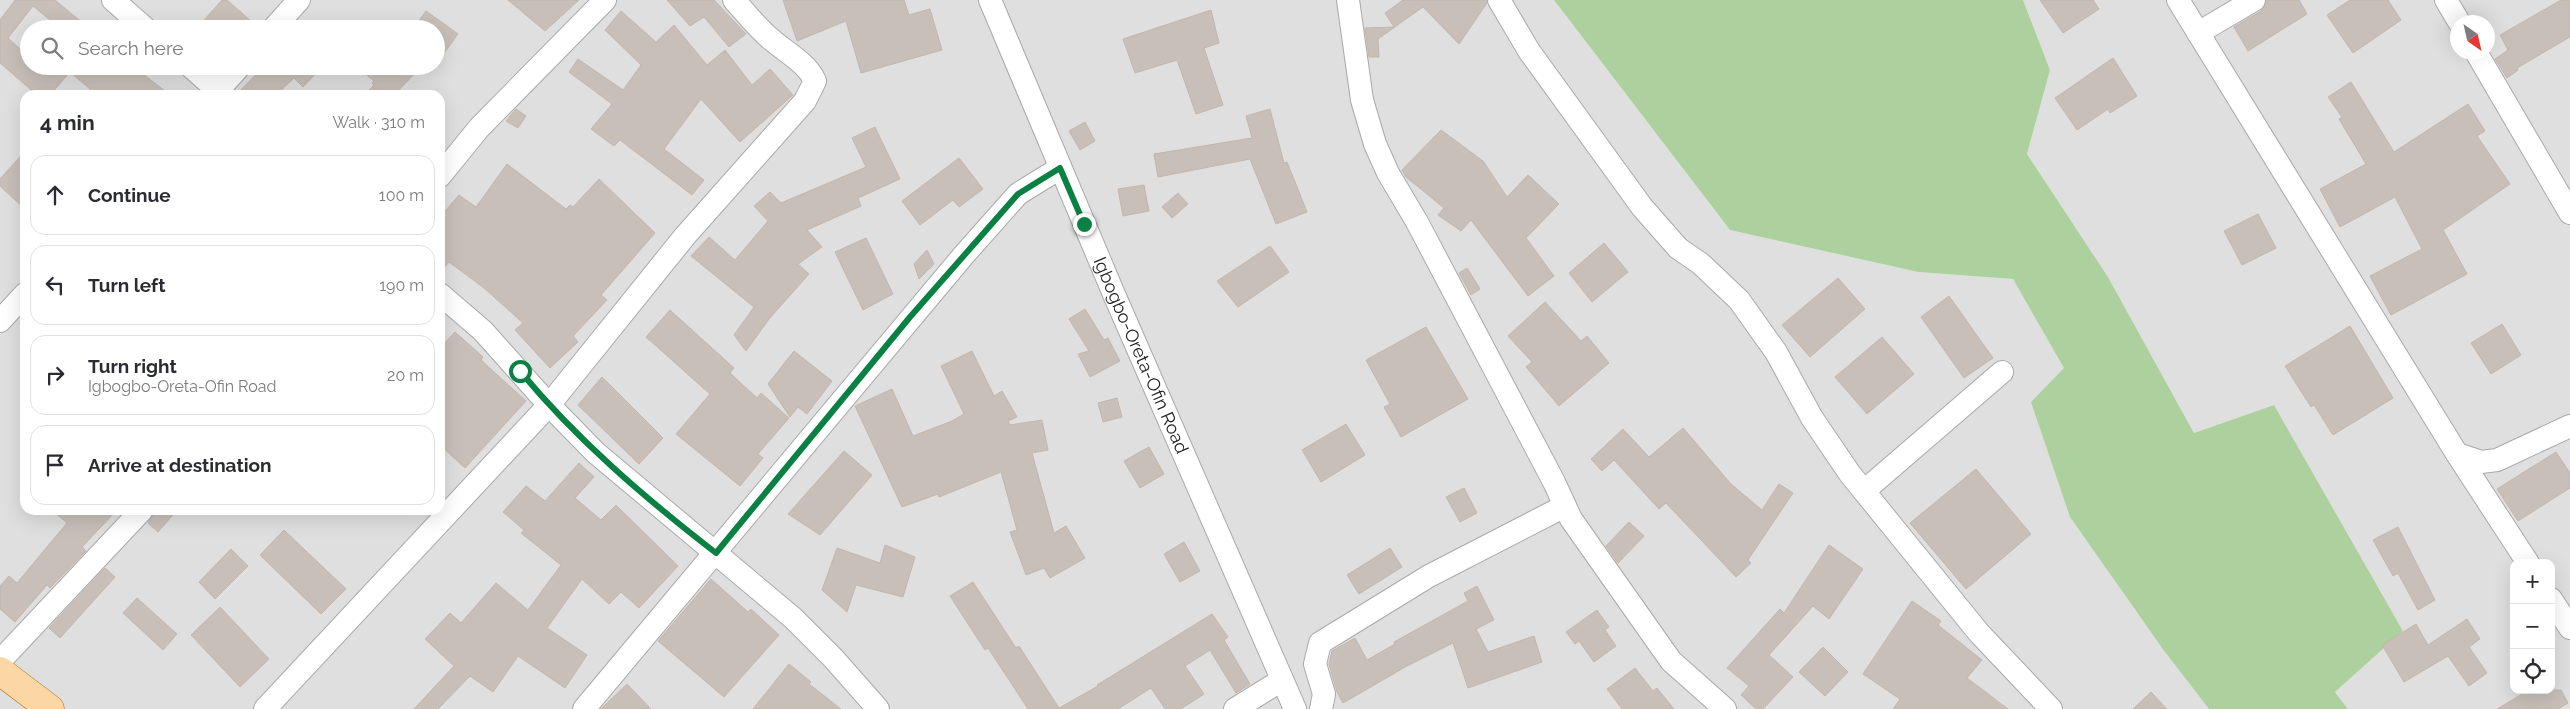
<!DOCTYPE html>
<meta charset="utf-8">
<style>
body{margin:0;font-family:Raleway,sans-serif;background:#f7f7f7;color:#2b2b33}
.controls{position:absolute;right:15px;bottom:15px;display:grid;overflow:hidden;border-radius:10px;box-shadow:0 5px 20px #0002}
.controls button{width:45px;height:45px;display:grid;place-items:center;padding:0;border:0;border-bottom:1px solid #e1e1e2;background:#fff;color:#2b2b33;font:25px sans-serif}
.compass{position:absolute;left:2450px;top:15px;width:45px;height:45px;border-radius:50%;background:#fff;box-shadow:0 5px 20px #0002;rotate:146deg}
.stop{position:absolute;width:15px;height:15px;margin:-11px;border:4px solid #0b8043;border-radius:50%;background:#fff}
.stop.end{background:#0b8043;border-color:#fff;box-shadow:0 1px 5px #0008}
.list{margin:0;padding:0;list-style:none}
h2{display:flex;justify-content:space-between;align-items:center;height:65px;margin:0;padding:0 20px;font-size:21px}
h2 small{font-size:16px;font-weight:400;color:#7c7c81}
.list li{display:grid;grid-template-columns:32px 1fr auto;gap:15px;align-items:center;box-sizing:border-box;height:80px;margin:0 10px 10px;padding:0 10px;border:1px solid #e1e1e2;border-radius:15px}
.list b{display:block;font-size:19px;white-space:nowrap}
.list p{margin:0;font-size:16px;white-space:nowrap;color:#7c7c81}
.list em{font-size:16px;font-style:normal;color:#7c7c81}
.icon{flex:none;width:28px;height:28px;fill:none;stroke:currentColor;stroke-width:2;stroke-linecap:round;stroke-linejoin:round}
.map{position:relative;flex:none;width:2570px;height:709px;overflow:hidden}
.search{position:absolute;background:#fff;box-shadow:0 5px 20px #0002;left:20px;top:20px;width:425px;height:55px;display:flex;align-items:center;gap:12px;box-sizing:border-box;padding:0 18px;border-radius:28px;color:#7c7c81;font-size:19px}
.panel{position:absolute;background:#fff;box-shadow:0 5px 20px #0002;left:20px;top:90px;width:425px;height:425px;border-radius:15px}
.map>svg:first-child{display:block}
.residential{fill:#e0dfdf;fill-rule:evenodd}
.forest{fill:#add19e}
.building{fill:#c7bfb8;stroke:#c4b6ab}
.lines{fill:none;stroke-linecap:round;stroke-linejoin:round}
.minor-casing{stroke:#a9a9a9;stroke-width:24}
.major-casing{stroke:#a06b00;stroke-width:29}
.minor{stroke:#fff;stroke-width:22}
.major{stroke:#fcd6a4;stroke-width:28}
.route{stroke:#0b8043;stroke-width:6}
.labels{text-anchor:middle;stroke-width:4;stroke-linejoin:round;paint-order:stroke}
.street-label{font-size:18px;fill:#222;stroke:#fff}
</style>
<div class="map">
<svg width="2570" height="709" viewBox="0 0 2570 709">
<rect width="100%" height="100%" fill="#f2efe9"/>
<g class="residential">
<path d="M0 0H1554L1730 230 1918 272 2013 279 2065 368 2165 652 2209 709H0ZM29 29H436V66H29ZM25 95H440V510H25Z"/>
<path d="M2023 0H2570V709H2348L2335 692 2403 631 2274 405 2194 433 2108 277 2027 154 2050 70ZM2458 22H2488V52H2458ZM2514 563H2551V690H2514Z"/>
</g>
<path class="forest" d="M1554 0H2023L2050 70 2027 154 2108 277 2194 433 2274 405 2403 631 2335 692 2348 709H2209L2165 652 2070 517 2031 402 2064 368 2013 279 1918 272 1730 230Z"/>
<g class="building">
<path d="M15 0H55L90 29H61L33 6 8 38 29 57V66H133L170 95H97L70 72 50 95H37L0 63V20Z"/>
<path d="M222 0H227L260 29H196Z"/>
<path d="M508 0H579L545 31Z"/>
<path d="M667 0H714L746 34 729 47 704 17 690 26Z"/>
<path d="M783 0H904L909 15 930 9 942 50 861 73 846 21 797 41Z"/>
<path d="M1403 0H1486L1487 3 1459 44 1423 7 1378 39 1379 57H1369L1365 28 1394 27 1385 13Z"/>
<path d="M2040 0H2093L2099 9 2063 33Z"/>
<path d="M2267 0H2299L2307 14 2248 51 2234 27 2261 11Z"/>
<path d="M2350 0H2388L2401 20 2353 53 2327 15Z"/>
<path d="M2561 0H2570V37L2517 68 2518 70 2507 78 2495 59 2508 50 2500 35Z"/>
<path d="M1211 10 1219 43 1204 48 1223 105 1196 114 1177 60 1135 73 1123 39Z"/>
<path d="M426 11 458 34 436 64V29H413Z"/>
<path d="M621 11 656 42 674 25 707 65 725 50 752 85 770 69 793 95 740 142 701 99 664 149 704 180 692 195 620 140 614 146 591 129 612 104 569 72 578 59 623 90 641 65 605 30Z"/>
<path d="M2113 58 2137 96 2110 113 2108 109 2077 130 2055 98Z"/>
<path d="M264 66H323L303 87 294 78 276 95H236Z"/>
<path d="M356 66H422L394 95H364L374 85 372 83 374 81Z"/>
<path d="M2351 82 2394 152 2468 104 2485 131 2477 136 2510 184 2443 230 2467 274 2391 315 2370 276 2422 249 2395 197 2340 227 2320 189 2366 164 2339 119 2342 117 2328 97Z"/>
<path d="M516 109 526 116 518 128 506 121Z"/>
<path d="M1270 109 1284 163 1287 162 1307 212 1276 224 1250 159 1158 177 1154 154 1252 138 1246 116Z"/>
<path d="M1085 122 1095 141 1080 150 1069 131Z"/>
<path d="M875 127 900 179 858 198 861 206 807 230 822 247 798 264 809 274 769 319 746 351 734 335 754 307 691 256 709 237 735 260 768 221 754 206 770 192 781 203 866 167 852 138Z"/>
<path d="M1441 130 1483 161 1507 197 1528 175 1559 204 1526 238 1554 276 1528 296 1471 220 1461 231 1438 215 1444 208 1406 177 1402 170Z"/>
<path d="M25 151V209L0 186V179Z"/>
<path d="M959 158 983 189 959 207 953 200 920 225 902 201Z"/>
<path d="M507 164 566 209 570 205 573 207 599 179 655 233 601 295 607 300 573 336 578 342 550 368 515 330 523 323 484 288 449 262 440 273V217L459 195 476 207Z"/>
<path d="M1144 185 1149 211 1123 216 1118 189Z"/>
<path d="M1178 193 1188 204 1172 218 1162 207Z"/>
<path d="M2258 214 2276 248 2242 265 2224 231Z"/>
<path d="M866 238 893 294 863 310 835 252Z"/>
<path d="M1604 243 1628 272 1592 302 1569 273Z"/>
<path d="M1270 246 1289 272 1238 307 1217 281Z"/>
<path d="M927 250 934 264 919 279 914 264Z"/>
<path d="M1467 268 1480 289 1471 295 1459 273Z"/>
<path d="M1838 278 1865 309 1810 357 1782 325Z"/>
<path d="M1949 296 1993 358 1964 378 1921 317Z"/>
<path d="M1545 302 1581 341 1587 336 1609 363 1559 406 1526 367 1532 362 1508 336Z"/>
<path d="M1085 309 1104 340 1108 338 1120 361 1090 377 1078 354 1089 351 1069 319Z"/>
<path d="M670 310 734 368 730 373 757 398 761 393 789 418 758 454 763 458 740 486 676 434 710 394 646 337Z"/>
<path d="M2502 324 2521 355 2491 374 2471 343Z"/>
<path d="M2350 326 2393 398 2333 435 2314 405 2311 407 2285 366Z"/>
<path d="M1426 327 1468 399 1401 437 1384 407 1390 404 1366 360Z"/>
<path d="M455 332 483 357 481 360 526 401 465 468 440 445V348Z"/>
<path d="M1882 337 1914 374 1867 414 1835 377Z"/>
<path d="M794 351 832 381 807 414 798 407 790 417 768 384Z"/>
<path d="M972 351 994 396 1002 391 1017 417 1008 421 1010 425 1042 420 1048 450 1032 453 1054 533 1066 526 1085 558 1050 578 1044 568 1026 575 1010 532 1017 530 1001 472 939 497 938 494 902 507 855 406 892 389 913 436 952 421 964 414 941 366Z"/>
<path d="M602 377 663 438 639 464 578 405Z"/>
<path d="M1117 398 1122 417 1103 422 1098 403Z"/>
<path d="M1346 424 1365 455 1321 482 1302 450Z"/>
<path d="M1683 428 1731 484 1762 510 1779 484 1793 493 1748 560 1751 563 1736 577 1666 503 1659 509 1614 460 1602 471 1591 459 1623 429 1649 457Z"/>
<path d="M1149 447 1164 474 1140 488 1124 461Z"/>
<path d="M844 451 872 475 820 535 788 514Z"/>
<path d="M2556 452 2570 473V488L2518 521 2497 489Z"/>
<path d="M579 463 594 477 575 498 601 520 616 505 678 566 639 608 621 592 609 604 582 579 547 628 587 655 565 688 518 656 493 692 470 676 438 709H414L454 666 425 639 450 613 461 623 496 583 528 610 561 565 521 533 524 530 503 512 526 486 545 501Z"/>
<path d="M1976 469 2031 534 1966 589 1910 523Z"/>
<path d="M1464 488 1477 513 1460 522 1446 497Z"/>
<path d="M52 510H117L82 547 86 551 50 588 47 585 15 622 0 609V586L9 576 17 583 67 523Z"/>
<path d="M156 510H177L158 532 148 523Z"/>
<path d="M1629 522 1644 536 1618 563 1606 546Z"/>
<path d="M2398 527 2435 600 2418 610 2398 573 2393 576 2373 540Z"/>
<path d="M284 530 346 589 321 614 260 555Z"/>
<path d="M1184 542 1200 571 1180 582 1164 554Z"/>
<path d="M885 545 915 557 903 597 856 585 847 612 822 590 837 548 880 563Z"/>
<path d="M1829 545 1863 569 1829 619 1813 606 1769 655 1793 677 1763 709H1756L1741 695 1749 686 1727 668 1780 609 1784 613Z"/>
<path d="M1390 548 1402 567 1359 594 1347 575Z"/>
<path d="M231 549 248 566 215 599 199 582Z"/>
<path d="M105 568 115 577 60 638 49 628Z"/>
<path d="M711 579 748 612 751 609 779 635 724 697 658 641Z"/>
<path d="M973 582 1016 648 1019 646 1059 708 1098 686 1097 685 1212 614 1228 637 1224 640 1250 684 1236 693 1210 650 1185 666 1204 694 1181 709H1165L1151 688 1118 709H1028L988 648 985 650 950 596Z"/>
<path d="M1477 586 1494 620 1476 629 1488 652 1534 636 1542 662 1468 688 1453 643 1407 666 1343 703 1337 692 1329 664 1332 651 1355 638 1367 660 1395 644 1394 642 1468 601 1464 593Z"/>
<path d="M137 598 177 634 163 650 123 613Z"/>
<path d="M1912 601 1941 621 1938 625 1982 660 1967 678 2008 709H1893L1900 699 1863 674Z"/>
<path d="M220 607 269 659 240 687 191 635Z"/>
<path d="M1597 610 1609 627 1605 630 1616 646 1594 662 1579 641 1575 644 1566 632Z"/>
<path d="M2467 619 2480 639 2469 647 2487 673 2469 686 2448 656 2404 682 2382 645 2416 624 2428 645Z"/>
<path d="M1823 647 1848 672 1825 696 1799 672Z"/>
<path d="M789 664 811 682 809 684 841 709H753Z"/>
<path d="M1635 668 1653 691 1657 688 1674 709H1622L1607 689Z"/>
<path d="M627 684 651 709H601L604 706Z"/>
<path d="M2529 690H2561L2568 703 2558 709H2497Z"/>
<path d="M2151 692 2167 709H2133Z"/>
</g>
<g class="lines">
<defs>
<g id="minor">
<path d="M113 0 146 29"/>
<path id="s1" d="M990 0 1113 292 1295 709"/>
<path d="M1348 0 1362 100 1375 144 1388 173 1417 222 1554 482 1571 519 1671 661 1725 709"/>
<path d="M1499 0 1529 51 1642 207 1678 248 1701 264 1739 300 1776 352 1812 418 1850 474 1979 633 2051 709"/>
<path d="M2178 0 2457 454 2528 563"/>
<path d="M2446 0 2459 22"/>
<path d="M273 29 299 0"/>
<path d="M2198 33 2254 0"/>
<path d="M2476 52 2570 213"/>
<path d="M190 66 223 95"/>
<path d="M214 95 240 66"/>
<path d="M440 176 479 128 605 0"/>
<path d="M440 294 483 331 549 405 596 453 793 618 834 659 878 709"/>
<path d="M0 321 25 294"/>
<path d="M2457 454 2481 462 2497 460 2570 426"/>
<path d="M1864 491 2002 372"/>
<path d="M2551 599 2570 628"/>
<path d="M0 661 142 510"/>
<path d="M265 709 549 405 685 236 805 101 815 81C807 63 787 53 772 40 758 29 746 13 734 0"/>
<path d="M584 709 963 256 1018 194 1060 168"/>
<path d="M1235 709 1282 680"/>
<path d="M1321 709 1324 694 1315 664 1320 643 1429 576 1565 506"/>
</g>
<path id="major" d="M0 671 50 709"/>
</defs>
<use href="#minor" class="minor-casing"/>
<use href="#major" class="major-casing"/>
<use href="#minor" class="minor"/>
<use href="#major" class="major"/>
</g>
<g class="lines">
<path class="route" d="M520 371C577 440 645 498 716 553L910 317 1018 194 1060 168 1084 224"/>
</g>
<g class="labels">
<g class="street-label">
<text dy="6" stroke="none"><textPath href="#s1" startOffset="386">Igbogbo-Oreta-Ofin Road</textPath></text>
</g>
</g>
</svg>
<div class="controls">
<button>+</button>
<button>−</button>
<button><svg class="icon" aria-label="locate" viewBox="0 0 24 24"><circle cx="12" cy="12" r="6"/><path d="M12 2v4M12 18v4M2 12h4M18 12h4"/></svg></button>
</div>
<svg class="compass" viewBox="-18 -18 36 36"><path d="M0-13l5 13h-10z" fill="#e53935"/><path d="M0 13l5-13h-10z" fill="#7c7c81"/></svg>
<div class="stop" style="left:520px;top:371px"></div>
<div class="stop end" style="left:1084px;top:224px"></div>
<div class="search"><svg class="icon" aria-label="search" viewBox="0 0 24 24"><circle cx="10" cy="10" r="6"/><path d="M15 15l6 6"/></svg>Search here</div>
<section class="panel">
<h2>4 min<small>Walk · 310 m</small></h2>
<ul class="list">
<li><svg class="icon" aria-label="ahead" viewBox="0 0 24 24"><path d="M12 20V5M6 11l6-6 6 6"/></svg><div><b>Continue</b></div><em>100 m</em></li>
<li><svg class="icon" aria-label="left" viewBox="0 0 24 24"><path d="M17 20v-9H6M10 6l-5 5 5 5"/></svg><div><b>Turn left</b></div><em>190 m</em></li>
<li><svg class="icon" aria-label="right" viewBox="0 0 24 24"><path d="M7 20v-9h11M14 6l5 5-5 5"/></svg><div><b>Turn right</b><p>Igbogbo-Oreta-Ofin Road</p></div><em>20 m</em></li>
<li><svg class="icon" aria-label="arrive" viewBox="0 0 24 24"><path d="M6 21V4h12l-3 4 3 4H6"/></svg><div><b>Arrive at destination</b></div></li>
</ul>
</section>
</div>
